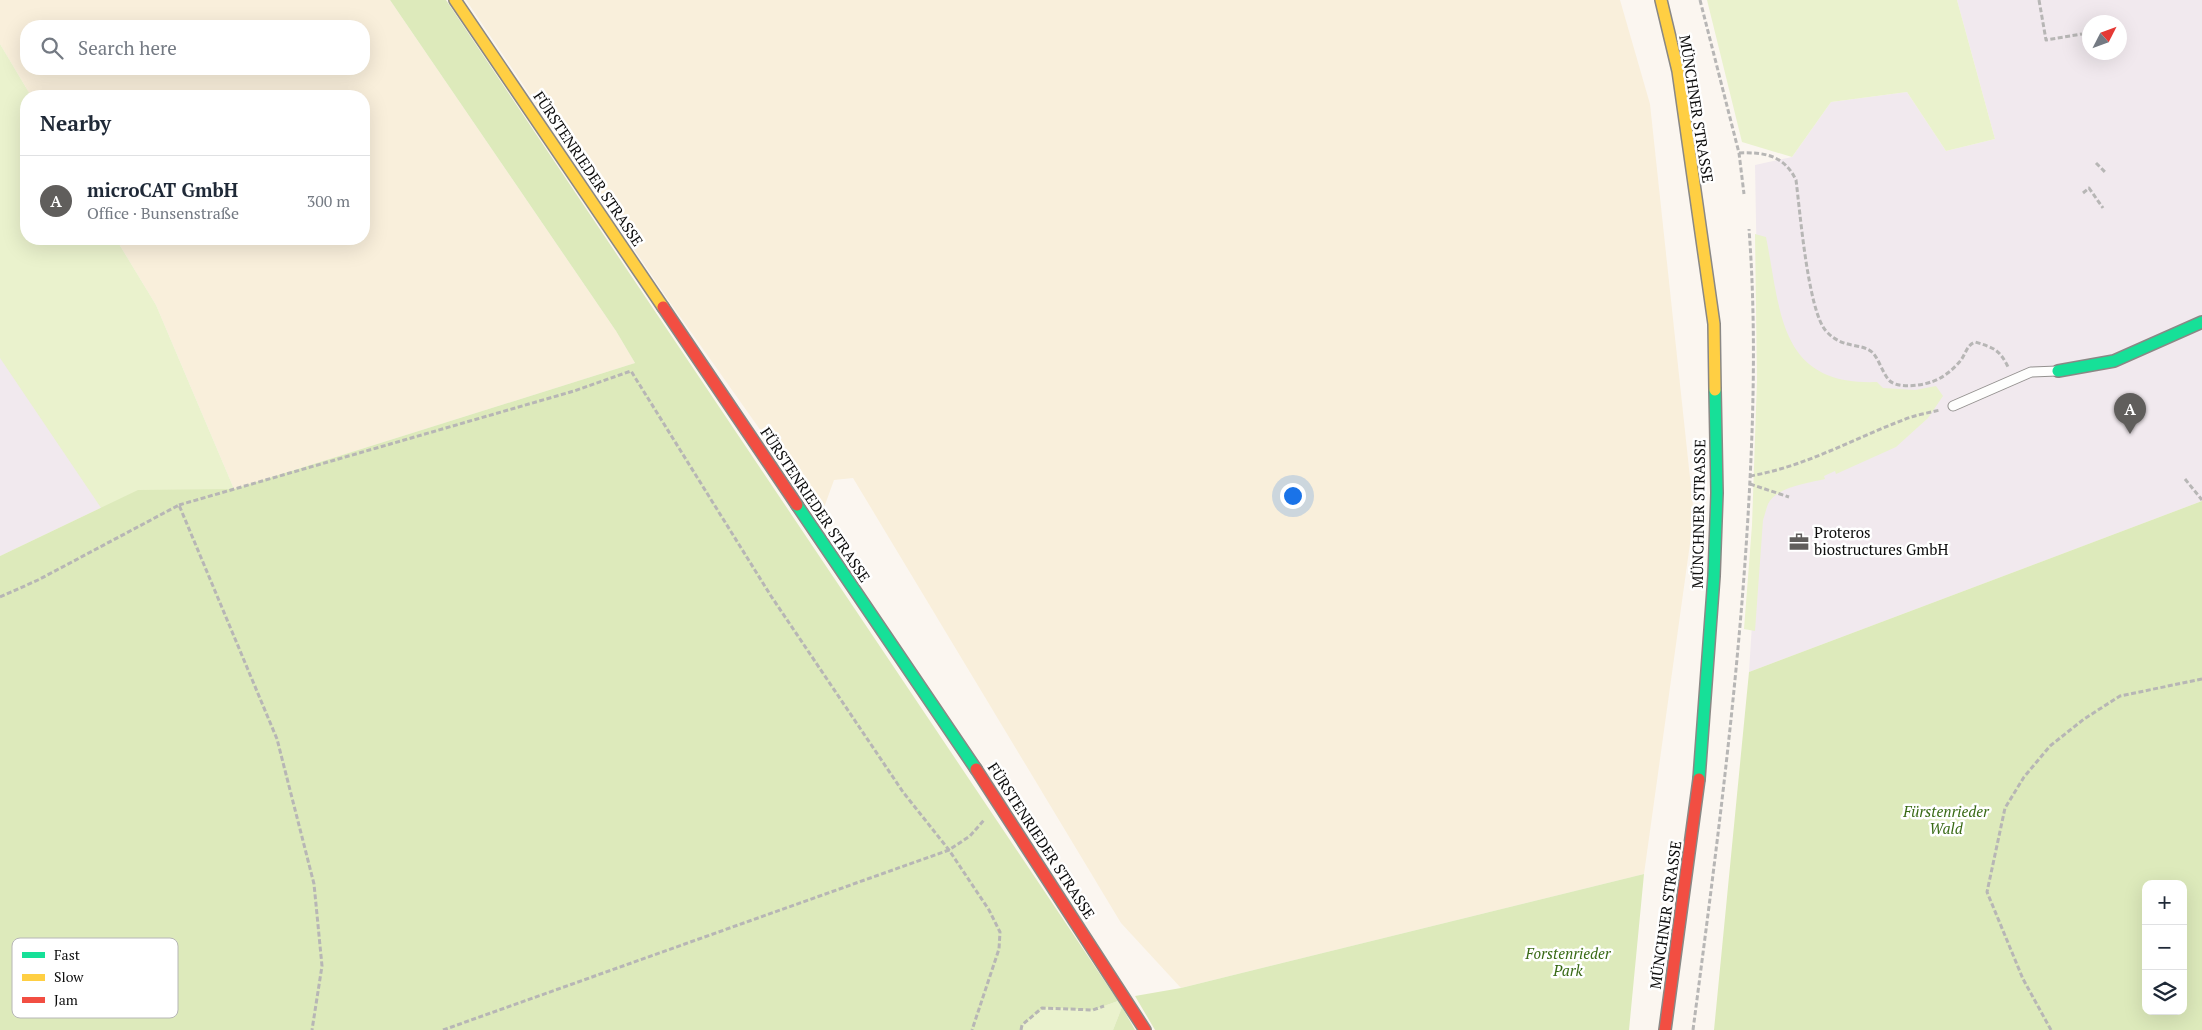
<!DOCTYPE html>
<meta charset="utf-8">
<style>
body{margin:0;font-family:"PT Serif",serif;background:#f6f6f7;color:#1f2937}
.controls{position:absolute;right:15px;bottom:15px;display:grid;overflow:hidden;border-radius:10px;box-shadow:0 5px 20px #0002}
.controls button{width:45px;height:45px;display:grid;place-items:center;padding:0;border:0;border-bottom:1px solid #e0e1e3;background:#fff;color:#1f2937;font:25px sans-serif}
.compass{position:absolute;left:2082px;top:15px;width:45px;height:45px;border-radius:50%;background:#fff;box-shadow:0 5px 20px #0002;rotate:48deg}
.you{position:absolute;left:1292px;top:495px;width:18px;height:18px;margin:-12px;border:4px solid #fff;border-radius:50%;background:#1a73e8;box-shadow:0 0 0 8px #1a73e833}
.badge{display:grid;place-items:center;width:32px;height:32px;border-radius:50%;background:#605e5c;color:#fff;font-size:16px;font-weight:700}
.pin{position:absolute;translate:-50% -41px;filter:drop-shadow(0 1px 2px #0008)}
.pin::after{content:'';position:absolute;top:26px;width:18px;height:15px;background:inherit;clip-path:polygon(0 0,100% 0,50% 100%)}
.list{margin:0;padding:0;list-style:none}
h2{display:flex;justify-content:space-between;align-items:center;height:65px;margin:0;padding:0 20px;font-size:21px}
h2 small{font-size:16px;font-weight:400;color:#747a83}
.list li{display:grid;grid-template-columns:32px 1fr auto;gap:15px;align-items:center;box-sizing:border-box;height:90px;padding:0 20px;border-top:1px solid #e0e1e3}
.list b{display:block;font-size:19px;white-space:nowrap}
.list p{margin:0;font-size:16px;white-space:nowrap;color:#747a83}
.list em{font-size:16px;font-style:normal;color:#747a83}
.icon{flex:none;width:28px;height:28px;fill:none;stroke:currentColor;stroke-width:2;stroke-linecap:round;stroke-linejoin:round}
.map{position:relative;flex:none;width:2202px;height:1030px;overflow:hidden}
.search{position:absolute;background:#fff;box-shadow:0 5px 20px #0002;left:20px;top:20px;width:350px;height:55px;display:flex;align-items:center;gap:12px;box-sizing:border-box;padding:0 18px;border-radius:20px;color:#747a83;font-size:19px}
.panel{position:absolute;background:#fff;box-shadow:0 5px 20px #0002;left:20px;top:90px;width:350px;height:155px;border-radius:20px}
.map>svg:first-child{display:block}
.industrial{fill:#f1e9ee;fill-rule:evenodd}
.farmland{fill:#f9efdb;fill-rule:evenodd}
.green{fill:#eaf2cd}
.forest{fill:#ddeabb;fill-rule:evenodd}
.lines{fill:none;stroke-linecap:round;stroke-linejoin:round}
.lane-casing{stroke:#94918f;stroke-width:11}
.fast-casing{stroke:#8a8885;stroke-width:14}
.slow-casing{stroke:#8a8885;stroke-width:14}
.jam-casing{stroke:#8a8885;stroke-width:14}
.path{stroke:#b7b6b5;stroke-width:3;stroke-dasharray:5 2.5;stroke-linecap:butt}
.lane{stroke:#fefefd;stroke-width:9}
.fast{stroke:#16e098;stroke-width:11}
.slow{stroke:#ffcf43;stroke-width:11}
.jam{stroke:#f24e42;stroke-width:11}
.labels{text-anchor:middle;stroke-width:5;stroke-linejoin:round;paint-order:stroke}
.street-label{font-size:15px;fill:#0c0c0c;stroke:#fff}
.poi-label{font-size:15px;fill:#0c0c0c;stroke:#fff;text-anchor:start}
.park-label{font-size:15px;font-style:italic;fill:#396a16;stroke:#fff}
.key{fill:#fff;stroke:#b6b6b6;stroke-width:1}
.key-label{font-size:14px;fill:#0c0c0c}
</style>
<div class="map">
<svg width="2202" height="1030" viewBox="0 0 2202 1030">
<rect width="100%" height="100%" fill="#fbf6f0"/>
<g class="industrial">
<path d="M1957 0H2202V501L1749 672 1756 560 1759 391 1755 165 1792 157 1831 102 1907 92 1946 151 1995 139ZM2090 22H2120V52H2090Z"/>
<path d="M0 231 138 490 0 556Z"/>
</g>
<g class="farmland">
<path d="M0 0H390L616 331 635 363 234 489 156 305 116 239H364V96H31L0 44ZM26 26H364V69H26Z"/>
<path d="M466 0H1620L1650 104 1694 515 1644 874 1181 988 1121 923 853 478 834 480 821 516 669 301Z"/>
</g>
<g class="green">
<path d="M1707 0H1957L1995 139 1946 151 1907 92 1831 102 1792 157 1742 142Z"/>
<path d="M0 44 31 96H26V239H116L156 305 234 489 120 536 0 358Z"/>
<path d="M1755 234 1766 237C1781 311 1778 386 1877 382L1883 388 1915 390 1936 386 1943 396 1928 418 1896 447 1836 474 1835 471 1824 476 1825 479C1808 483 1776 487 1768 504 1766 509 1765 515 1763 520L1755 631 1744 629 1752 525 1757 380Z"/>
<path d="M1118 1001 1122 1007 1113 1030H1021L1022 1025 1045 1006 1093 1010Z"/>
</g>
<g class="forest">
<path d="M390 0H446L1118 1001 1093 1010 1045 1007 1022 1025 1021 1030H0V556L138 490 234 489 635 363 616 331Z"/>
<path d="M2202 501V1030H1714L1749 672ZM2146 884H2183V1011H2146Z"/>
<path d="M1644 874 1629 1030H1155L1135 996 1181 988Z"/>
<path d="M1122 1007 1135 1030H1113Z"/>
</g>
<g class="lines">
<defs>
<path id="lane" d="M1953 406 2031 372 2057 371"/>
<g id="fast">
<path d="M2058 371 2114 361 2202 322"/>
<path d="M797 505 976 769"/>
<path d="M1699 779 1714 576 1717 493 1715 390"/>
</g>
<g id="slow">
<path d="M455 0 663 307"/>
<path d="M1661 0 1678 71 1714 324 1715 390"/>
</g>
<g id="jam">
<path d="M663 307 797 505"/>
<path d="M976 769 1145 1030"/>
<path d="M1665 1030 1699 779"/>
</g>
</defs>
<use href="#lane" class="lane-casing"/>
<use href="#fast" class="fast-casing"/>
<use href="#slow" class="slow-casing"/>
<use href="#jam" class="jam-casing"/>
<g class="path">
<path d="M1700 0 1739 153 1744 194"/>
<path d="M2039 0 2046 40 2082 34"/>
<path d="M1739 153C1764 152 1784 155 1796 180 1800 211 1808 311 1826 331 1843 350 1862 342 1873 353 1879 360 1882 371 1888 379 1895 389 1920 386 1931 382 1942 379 1954 369 1961 360 1966 353 1967 345 1975 342 1995 348 2000 350 2009 369"/>
<path d="M2096 163 2105 172"/>
<path d="M2083 193 2089 188 2103 208"/>
<path d="M1750 476C1804 467 1853 439 1903 420 1915 415 1928 413 1940 410"/>
<path d="M2185 479 2202 500"/>
<path d="M1750 484 1789 497"/>
<path d="M179 505 574 391 631 371 771 596 903 792 949 850 989 910 1000 932 999 949 972 1030"/>
<path d="M0 597 38 580 179 505 277 739 314 884 322 966 312 1030"/>
<path d="M443 1030 949 850 970 836 985 819"/>
<path d="M1021 1030 1022 1025 1042 1008 1093 1010 1104 1006"/>
<path d="M1693 1030C1714 869 1735 710 1746 548 1753 442 1757 335 1749 229"/>
<path d="M2051 1030 2023 979 1987 892 2005 808 2024 777 2050 746 2084 719 2120 696 2202 679"/>
</g>
<use href="#lane" class="lane"/>
<use href="#fast" class="fast"/>
<use href="#slow" class="slow"/>
<use href="#jam" class="jam"/>
</g>
<defs>
<symbol id="office-bare" viewBox="-9 -9 18 18"><path d="M-6-3h4V-5.5h4V-3h4V5H-6ZM-1-4.5V-3h2v-1.5ZM-6 0V1H6V0Z" fill="#605e5c" stroke="#fff" stroke-width="2.5" paint-order="stroke"/></symbol>
</defs>
<g fill-rule="evenodd">
<use href="#office-bare" x="1785" y="528" width="28" height="28"/>
</g>
<g class="labels">
<g class="street-label">
<text transform="translate(1696 109) rotate(81)" y="5">MÜNCHNER STRASSE</text>
<text transform="translate(588 169) rotate(56)" y="5">FÜRSTENRIEDER STRASSE</text>
<text transform="translate(815 505) rotate(56)" y="5">FÜRSTENRIEDER STRASSE</text>
<text transform="translate(1699 514) rotate(-89)" y="5">MÜNCHNER STRASSE</text>
<text transform="translate(1041 841) rotate(57)" y="5">FÜRSTENRIEDER STRASSE</text>
<text transform="translate(1666 915) rotate(-82)" y="5">MÜNCHNER STRASSE</text>
</g>
<g class="poi-label">
<text x="1814" y="538">Proteros<tspan x="1814" dy="17">biostructures GmbH</tspan></text>
</g>
<g class="park-label">
<text x="1946" y="817">Fürstenrieder<tspan x="1946" dy="17">Wald</tspan></text>
<text x="1568" y="959">Forstenrieder<tspan x="1568" dy="17">Park</tspan></text>
</g>
</g>
<rect x="12" y="938" width="166" height="80" rx="8" class="key"/>
<rect x="22" y="952" width="23" height="6" fill="#16e098"/>
<rect x="22" y="974" width="23" height="7" fill="#ffcf43"/>
<rect x="22" y="997" width="23" height="6" fill="#f24e42"/>
<g class="key-label">
<text x="54" y="960">Fast</text>
<text x="54" y="982">Slow</text>
<text x="54" y="1005">Jam</text>
</g>
</svg>
<div class="controls">
<button>+</button>
<button>−</button>
<button><svg class="icon" aria-label="layers" viewBox="0 0 24 24"><path d="M12 4l9 5-9 5-9-5zM3 14l9 5 9-5"/></svg></button>
</div>
<svg class="compass" viewBox="-18 -18 36 36"><path d="M0-13l5 13h-10z" fill="#e53935"/><path d="M0 13l5-13h-10z" fill="#747a83"/></svg>
<div class="you"></div>
<div class="pin badge" style="left:2130px;top:434px">A</div>
<div class="search"><svg class="icon" aria-label="search" viewBox="0 0 24 24"><circle cx="10" cy="10" r="6"/><path d="M15 15l6 6"/></svg>Search here</div>
<section class="panel">
<h2>Nearby<small></small></h2>
<ul class="list">
<li><span class="badge">A</span><div><b>microCAT GmbH</b><p>Office · Bunsenstraße</p></div><em>300 m</em></li>
</ul>
</section>
</div>
